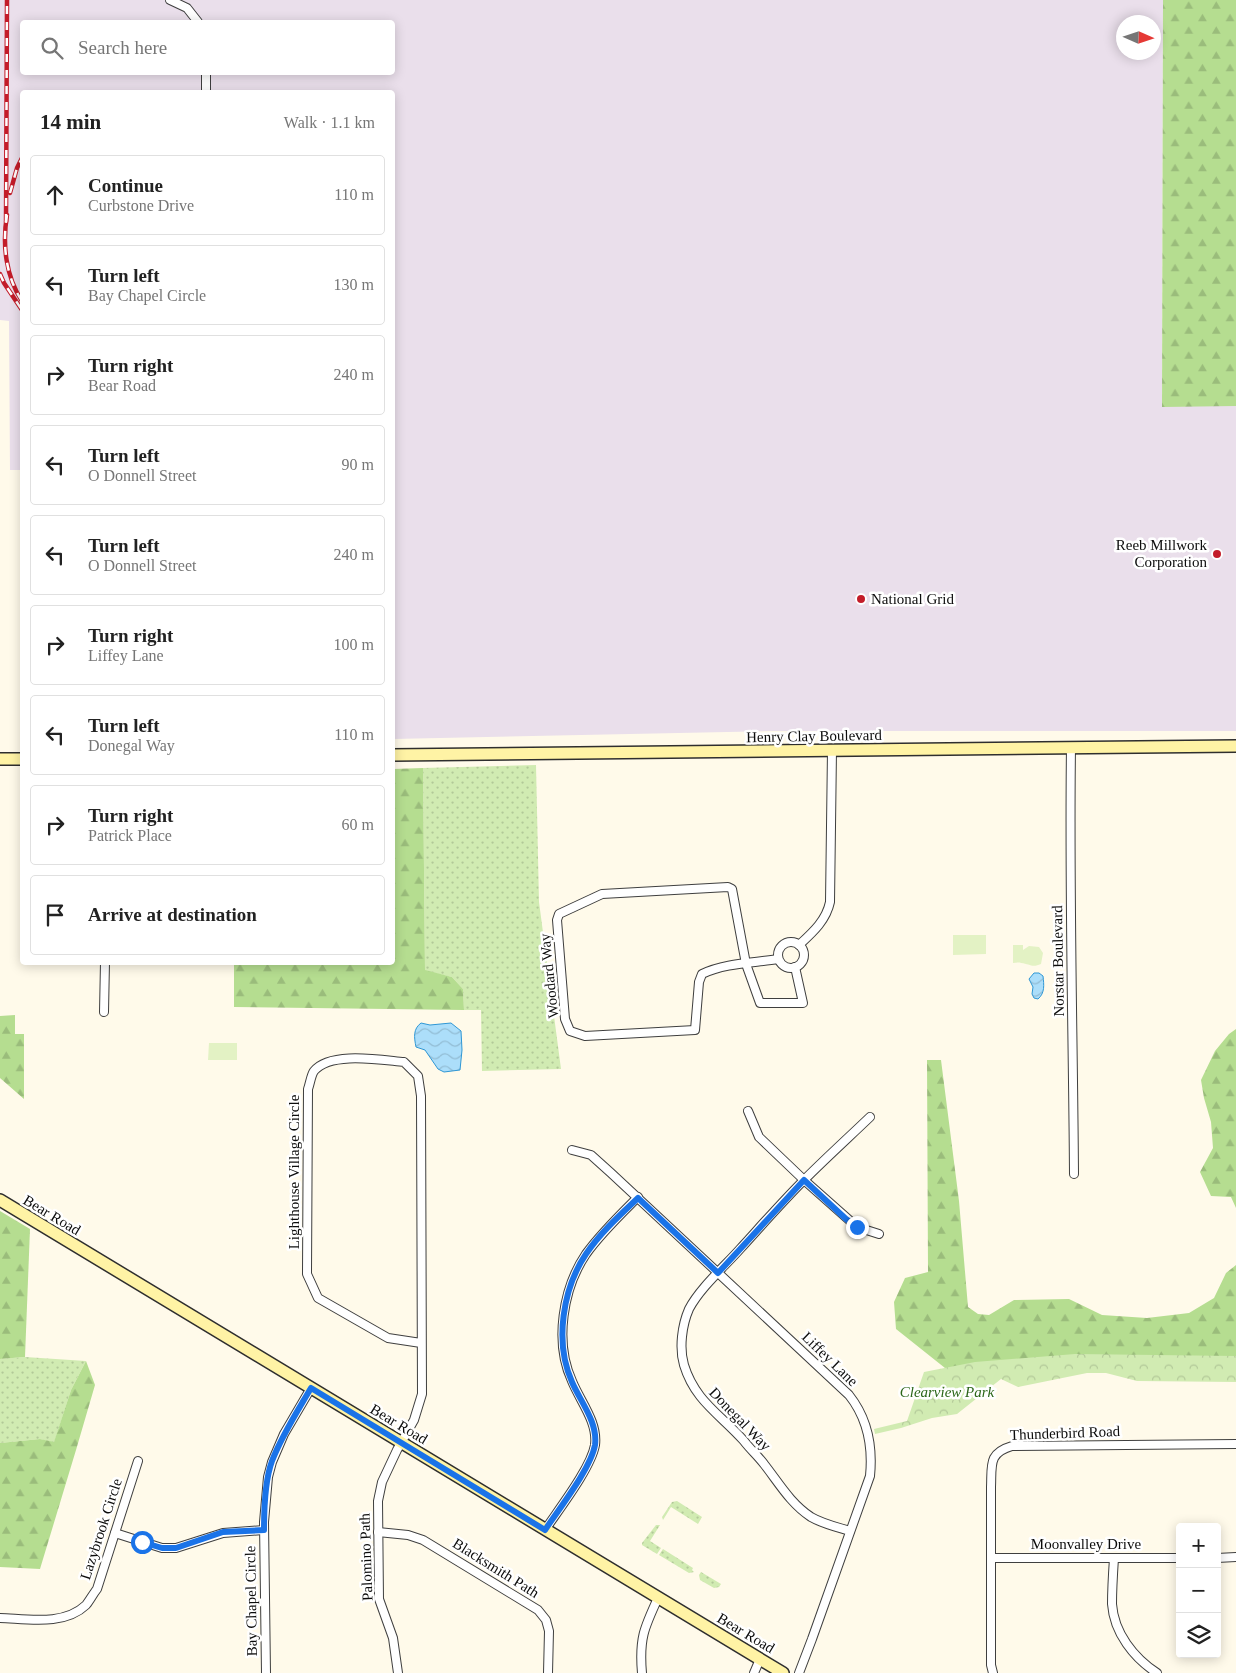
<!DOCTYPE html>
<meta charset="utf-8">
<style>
body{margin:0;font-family:Georgia,serif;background:#f6f6f6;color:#222}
.controls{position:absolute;right:15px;bottom:15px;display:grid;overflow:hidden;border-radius:5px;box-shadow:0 2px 12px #0003}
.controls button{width:45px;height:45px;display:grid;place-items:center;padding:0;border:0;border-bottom:1px solid #e0e0e0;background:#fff;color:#222;font:25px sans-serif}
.compass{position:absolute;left:1116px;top:15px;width:45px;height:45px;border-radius:50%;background:#fff;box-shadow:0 2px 12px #0003;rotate:93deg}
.stop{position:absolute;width:15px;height:15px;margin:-11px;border:4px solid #1a73e8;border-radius:50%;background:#fff}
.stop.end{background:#1a73e8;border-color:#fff;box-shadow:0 1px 5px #0008}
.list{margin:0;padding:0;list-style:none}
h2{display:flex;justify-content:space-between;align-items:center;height:65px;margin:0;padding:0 20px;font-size:21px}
h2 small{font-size:16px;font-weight:400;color:#767676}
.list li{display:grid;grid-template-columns:32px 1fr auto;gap:15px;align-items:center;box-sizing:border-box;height:80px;margin:0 10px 10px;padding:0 10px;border:1px solid #e0e0e0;border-radius:5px}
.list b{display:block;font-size:19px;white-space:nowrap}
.list p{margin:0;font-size:16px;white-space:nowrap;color:#767676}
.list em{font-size:16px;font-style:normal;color:#767676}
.icon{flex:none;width:28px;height:28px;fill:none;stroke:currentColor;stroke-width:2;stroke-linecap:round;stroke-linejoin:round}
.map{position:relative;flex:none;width:1236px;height:1673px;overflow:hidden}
.search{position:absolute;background:#fff;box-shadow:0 2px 12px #0003;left:20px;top:20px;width:375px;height:55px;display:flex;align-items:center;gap:12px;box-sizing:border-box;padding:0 18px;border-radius:5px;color:#767676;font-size:19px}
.panel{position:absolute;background:#fff;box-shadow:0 2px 12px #0003;left:20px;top:90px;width:375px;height:875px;border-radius:5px}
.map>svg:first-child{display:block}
.industrial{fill:#eadfeb;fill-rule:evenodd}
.grass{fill:url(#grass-dots)}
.forest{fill:url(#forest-firs)}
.park{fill:url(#park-crowns)}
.pitch{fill:#e3f2c4}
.water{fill:url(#water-waves);stroke:#2f97d5}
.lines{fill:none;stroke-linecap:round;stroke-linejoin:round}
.street-casing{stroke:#3f3f3f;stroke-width:10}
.secondary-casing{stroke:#2e2e2e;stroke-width:14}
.street{stroke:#fff;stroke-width:8}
.secondary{stroke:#fff3a5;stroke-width:11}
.rail-casing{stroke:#c31c29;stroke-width:4.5}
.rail{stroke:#fff;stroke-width:2.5;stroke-dasharray:8;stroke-linecap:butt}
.route{stroke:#1a73e8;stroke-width:6}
.poi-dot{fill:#c31c29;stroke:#fff;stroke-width:2}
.labels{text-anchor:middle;stroke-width:5;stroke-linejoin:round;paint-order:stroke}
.poi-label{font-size:15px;fill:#0c0c0c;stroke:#fff;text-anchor:end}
.street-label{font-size:15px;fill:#0c0c0c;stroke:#fff}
.park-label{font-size:15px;font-style:italic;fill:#2b6619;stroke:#fff}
</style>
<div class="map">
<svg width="1236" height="1673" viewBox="0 0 1236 1673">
<defs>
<pattern id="grass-dots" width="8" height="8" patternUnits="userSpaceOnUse" patternTransform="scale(1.25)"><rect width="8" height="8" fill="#d1ebb2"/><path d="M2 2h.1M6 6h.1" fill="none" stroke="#b2c898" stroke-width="1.8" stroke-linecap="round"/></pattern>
<pattern id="forest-firs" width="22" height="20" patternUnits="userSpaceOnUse" patternTransform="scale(1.25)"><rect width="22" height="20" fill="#b5dd90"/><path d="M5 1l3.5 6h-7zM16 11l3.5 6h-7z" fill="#9abc7b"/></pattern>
<pattern id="park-crowns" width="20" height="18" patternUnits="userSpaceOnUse" patternTransform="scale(1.25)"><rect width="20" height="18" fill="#d1ebb2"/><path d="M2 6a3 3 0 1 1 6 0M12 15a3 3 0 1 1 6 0" fill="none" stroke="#b2c898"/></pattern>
<pattern id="water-waves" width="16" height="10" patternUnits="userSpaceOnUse" patternTransform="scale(1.25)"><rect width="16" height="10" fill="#acdefa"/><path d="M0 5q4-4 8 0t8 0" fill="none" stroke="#93bdd5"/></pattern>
</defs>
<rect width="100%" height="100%" fill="#fffaea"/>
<path class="industrial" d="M0 0H1163L1162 406H1236V731H770L393 739 392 92H22V470H10L9 321 0 320ZM22 22H392V72H22ZM1124 22H1154V52H1124Z"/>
<g class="grass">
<path d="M536 765 539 902 561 1069 482 1071 481 1010H464L463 989 452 977 425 971 423 768Z"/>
<path d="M25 1357 86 1361 71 1390 54 1443 40 1439 0 1443V1359Z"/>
<path d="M677 1501 702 1517 698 1524 671 1507 663 1520 662 1517 672 1502Z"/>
<path d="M656 1525H660L650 1541 661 1548 657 1554 642 1545V1543Z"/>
<path d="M663 1549 693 1568 692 1570 694 1572 689 1573 659 1555Z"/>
<path d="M701 1572 721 1584 719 1587 714 1588 700 1580 699 1575Z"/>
</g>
<g class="forest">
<path d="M1163 0H1236V406L1162 407Z"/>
<path d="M423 768 425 970 452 977 463 989 464 1010 234 1007V963L392 962 393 769Z"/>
<path d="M15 1015V1034H24V1099L0 1078V1016Z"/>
<path d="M1236 1029V1208L1231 1197 1211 1196 1200 1172 1213 1148 1211 1122 1204 1098 1201 1080 1215 1051 1229 1034Z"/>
<path d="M927 1060H941L959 1201 968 1307 978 1314 989 1315 1014 1300 1069 1299 1102 1315 1147 1318 1189 1313 1214 1298 1226 1273 1236 1265V1262V1361L945 1368 896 1329 894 1302 905 1278 928 1272Z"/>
<path d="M0 1211 30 1229 25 1357 0 1359Z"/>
<path d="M86 1361 95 1385 76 1450 40 1569 0 1567V1443L40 1439 54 1442 71 1390Z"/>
</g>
<path class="park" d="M1075 1354 1236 1356V1382L1137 1381 1106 1373H1087L1018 1387 1001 1379 957 1414 932 1418 901 1428 875 1434 874 1429 907 1421 924 1372 975 1362Z"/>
<g class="pitch">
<path d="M986 935V954L953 955V935Z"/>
<path d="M1013 945H1023V950L1029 946 1039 947 1043 953 1041 964C1032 968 1030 964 1021 963 1019 962 1016 963 1013 963Z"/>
<path d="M209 1043H237V1060H208Z"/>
</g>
<g class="water">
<path d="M1034 973H1039L1043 976C1044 985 1045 993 1038 999L1034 998 1032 994 1033 987 1029 979Z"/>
<path d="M421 1023 430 1025 451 1023 461 1031 462 1050 460 1070 444 1072 438 1069 425 1050 416 1047C414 1037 413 1029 421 1023Z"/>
</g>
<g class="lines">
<defs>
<g id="street">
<path d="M170 0 187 8 198 22"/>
<path d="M206 92V72"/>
<path d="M1071 748C1069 890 1073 1032 1074 1174"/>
<circle cx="791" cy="955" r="13"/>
<path d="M799 945C812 933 826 921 830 902L832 750"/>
<path d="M778 959C753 963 725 963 702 974L699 982 695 1030 585 1036 570 1031 565 1019 557 920 559 914 602 894 728 887 732 889 746 964 760 1003H803L795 967"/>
<path d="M104 1012 105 962"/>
<path d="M748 1111 759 1137 804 1180 857 1227 879 1234"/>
<path d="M572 1150 591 1155 611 1173 849 1395C868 1419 873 1446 870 1476L812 1639 799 1673"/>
<path d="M545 1530C559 1509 591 1468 595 1445 598 1422 580 1401 572 1381 554 1342 563 1288 586 1254 601 1233 620 1215 638 1197"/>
<path d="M850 1531C837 1527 823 1524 811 1517 790 1503 779 1483 764 1464 758 1456 750 1449 744 1441 720 1414 695 1401 684 1365 679 1348 682 1325 689 1309 700 1288 724 1267 740 1249 761 1226 782 1202 804 1180 826 1158 848 1138 870 1117"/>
<path d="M378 1532 408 1535 423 1540 538 1610 546 1620 549 1631 548 1673"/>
<path d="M115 1533 162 1548H176L223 1533 264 1530"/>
<path d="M991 1558H1180"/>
<path d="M1114 1558C1113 1573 1112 1589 1112 1604 1114 1633 1134 1658 1157 1673"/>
<path d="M1217 1558 1236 1557"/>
<path d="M0 1618C28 1619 64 1626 86 1605 90 1600 93 1594 97 1589L138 1461"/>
<path d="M266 1673 264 1522 268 1477 272 1462 284 1434 311 1388"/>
<path d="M398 1673 393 1638 379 1599 378 1501 382 1482 397 1450 414 1420 422 1394 421 1096 418 1076 404 1062C381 1060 330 1051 314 1071 311 1075 310 1084 308 1089L307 1274 318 1298 388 1338 421 1343"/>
<path d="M642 1673C639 1639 644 1628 658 1598"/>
<path d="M754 1673 760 1659"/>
<path d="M993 1673 991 1665V1487C992 1465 988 1453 1012 1446L1236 1444"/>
</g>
<g id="secondary">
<path d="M392 755 1236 746"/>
<path d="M0 759H22"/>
<path d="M0 1200 783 1673"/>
</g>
</defs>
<use href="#street" class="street-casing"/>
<use href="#secondary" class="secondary-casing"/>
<use href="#street" class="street"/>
<use href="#secondary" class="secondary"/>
<defs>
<g id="rail">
<path d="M10 193 17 168 22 158"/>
<path d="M7 215C2 245 6 277 22 301"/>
<path d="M6 222 7 0"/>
<path d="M0 274 4 283 22 310"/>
</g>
</defs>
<use href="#rail" class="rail-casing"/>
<use href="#rail" class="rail"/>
</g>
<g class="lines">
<path class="route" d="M142 1542 162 1548H176L223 1532 264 1530C264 1509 265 1480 272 1461 282 1435 297 1412 311 1388L545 1530C559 1509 591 1468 595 1445 598 1422 580 1401 572 1382 554 1342 563 1288 586 1254 600 1233 620 1215 638 1198L718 1273 804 1180 846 1219 857 1227"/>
</g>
<g class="poi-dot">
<circle cx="1217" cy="554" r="5"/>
<circle cx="861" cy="599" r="5"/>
</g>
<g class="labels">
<g class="poi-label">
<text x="1207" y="550">Reeb Millwork<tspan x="1207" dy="17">Corporation</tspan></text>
<text x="871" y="604" text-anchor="start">National Grid</text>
</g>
<g class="street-label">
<text transform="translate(814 736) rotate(-1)" y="5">Henry Clay Boulevard</text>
<text transform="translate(1058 961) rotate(-91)" y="5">Norstar Boulevard</text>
<text transform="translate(549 976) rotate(-96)" y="5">Woodard Way</text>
<text transform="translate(294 1172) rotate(-90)" y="5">Lighthouse Village Circle</text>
<text transform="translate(52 1215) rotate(31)" y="5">Bear Road</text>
<text transform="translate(830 1359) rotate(44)" y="5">Liffey Lane</text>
<text transform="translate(740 1419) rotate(46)" y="5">Donegal Way</text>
<text transform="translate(399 1424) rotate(31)" y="5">Bear Road</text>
<text transform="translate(1065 1433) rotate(-2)" y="5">Thunderbird Road</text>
<text transform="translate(101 1529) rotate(-72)" y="5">Lazybrook Circle</text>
<text x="1086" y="1549">Moonvalley Drive</text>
<text transform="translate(366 1557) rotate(-92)" y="5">Palomino Path</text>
<text transform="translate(496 1568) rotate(32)" y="5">Blacksmith Path</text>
<text transform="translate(251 1601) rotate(-91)" y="5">Bay Chapel Circle</text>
<text transform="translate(746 1633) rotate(31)" y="5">Bear Road</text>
</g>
<g class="park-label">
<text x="947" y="1397">Clearview Park</text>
</g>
</g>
</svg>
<div class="controls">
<button>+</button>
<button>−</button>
<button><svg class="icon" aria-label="layers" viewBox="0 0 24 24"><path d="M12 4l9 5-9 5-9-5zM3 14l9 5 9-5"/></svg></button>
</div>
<svg class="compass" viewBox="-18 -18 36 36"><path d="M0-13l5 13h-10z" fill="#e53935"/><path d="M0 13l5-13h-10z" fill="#767676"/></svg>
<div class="stop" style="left:142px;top:1542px"></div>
<div class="stop end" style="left:857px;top:1227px"></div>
<div class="search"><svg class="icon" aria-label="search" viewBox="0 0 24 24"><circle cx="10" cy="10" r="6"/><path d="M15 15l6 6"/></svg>Search here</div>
<section class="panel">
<h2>14 min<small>Walk · 1.1 km</small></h2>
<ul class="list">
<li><svg class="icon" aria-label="ahead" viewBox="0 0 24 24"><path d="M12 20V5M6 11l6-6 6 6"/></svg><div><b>Continue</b><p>Curbstone Drive</p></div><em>110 m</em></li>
<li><svg class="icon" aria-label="left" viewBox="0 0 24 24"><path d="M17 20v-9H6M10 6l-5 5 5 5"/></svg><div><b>Turn left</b><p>Bay Chapel Circle</p></div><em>130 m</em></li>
<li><svg class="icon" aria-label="right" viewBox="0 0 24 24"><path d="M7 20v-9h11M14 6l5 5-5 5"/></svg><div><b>Turn right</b><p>Bear Road</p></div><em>240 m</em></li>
<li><svg class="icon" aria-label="left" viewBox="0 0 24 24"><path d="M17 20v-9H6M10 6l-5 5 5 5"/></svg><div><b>Turn left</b><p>O Donnell Street</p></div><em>90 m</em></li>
<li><svg class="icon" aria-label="left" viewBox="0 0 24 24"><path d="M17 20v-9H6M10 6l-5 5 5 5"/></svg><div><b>Turn left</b><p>O Donnell Street</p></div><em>240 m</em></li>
<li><svg class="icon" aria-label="right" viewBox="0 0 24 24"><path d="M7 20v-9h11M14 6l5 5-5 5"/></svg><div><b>Turn right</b><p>Liffey Lane</p></div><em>100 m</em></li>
<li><svg class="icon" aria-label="left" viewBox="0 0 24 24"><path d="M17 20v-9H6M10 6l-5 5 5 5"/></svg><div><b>Turn left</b><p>Donegal Way</p></div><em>110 m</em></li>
<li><svg class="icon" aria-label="right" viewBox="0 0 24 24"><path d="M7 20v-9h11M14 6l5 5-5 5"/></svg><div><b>Turn right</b><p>Patrick Place</p></div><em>60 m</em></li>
<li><svg class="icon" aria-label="arrive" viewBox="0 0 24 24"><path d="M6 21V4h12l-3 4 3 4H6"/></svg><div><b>Arrive at destination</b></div></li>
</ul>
</section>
</div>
